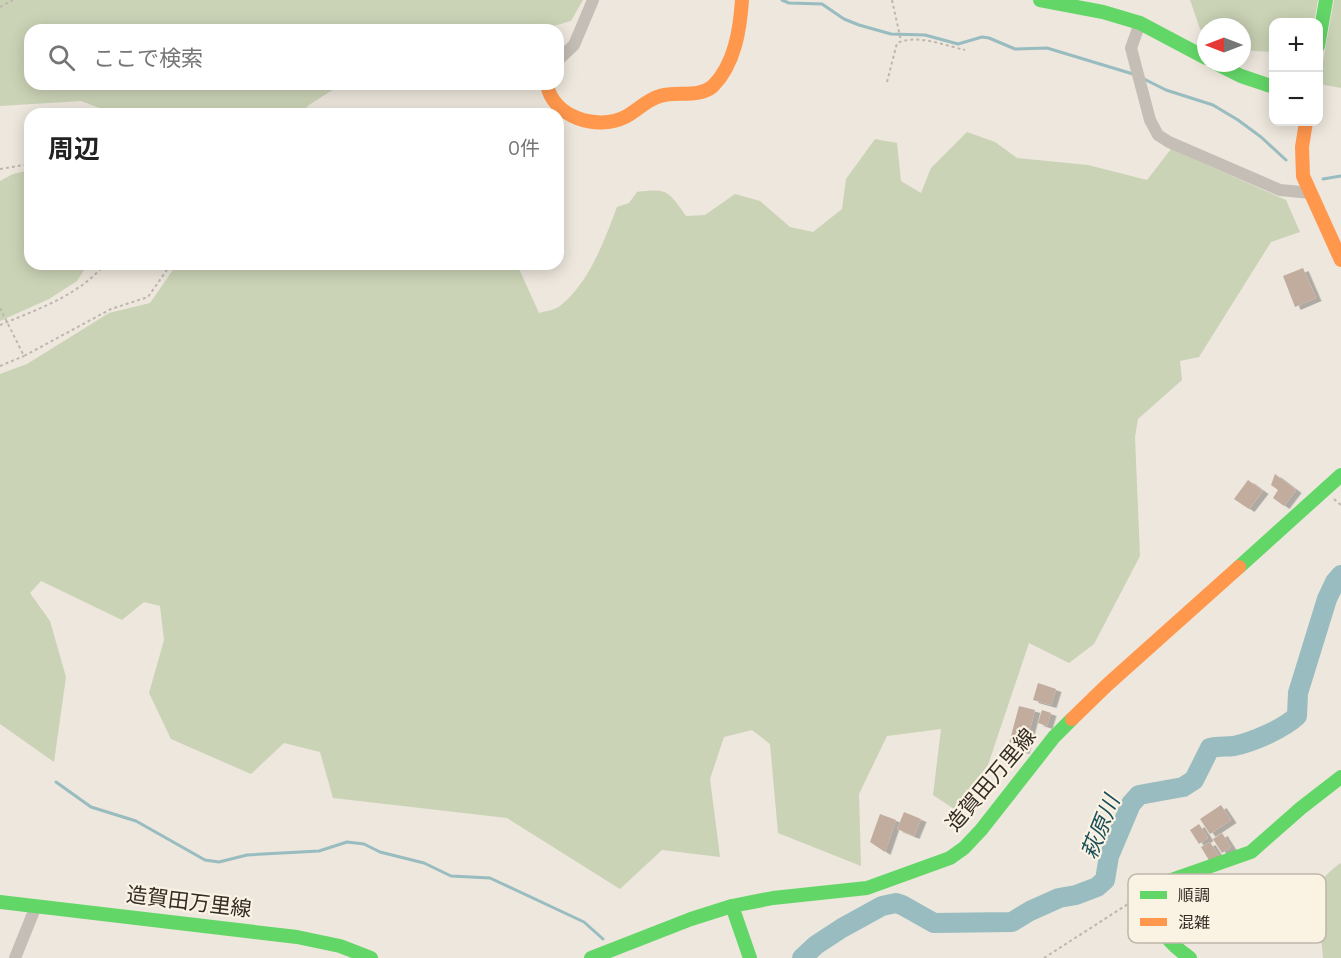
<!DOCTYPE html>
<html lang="ja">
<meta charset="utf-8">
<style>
body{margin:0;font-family:"Nunito Sans","Noto Sans JP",sans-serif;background:#f6f6f6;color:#222}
.controls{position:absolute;right:18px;top:18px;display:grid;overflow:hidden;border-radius:12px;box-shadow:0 3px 15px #0003}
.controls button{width:54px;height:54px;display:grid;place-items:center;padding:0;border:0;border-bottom:2px solid #e0e0e0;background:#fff;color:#222;font:30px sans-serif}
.compass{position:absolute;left:1197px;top:18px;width:54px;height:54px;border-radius:50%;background:#fff;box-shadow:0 3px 15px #0003;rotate:270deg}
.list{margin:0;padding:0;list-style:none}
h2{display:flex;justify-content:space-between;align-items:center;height:78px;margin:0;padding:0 24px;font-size:26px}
h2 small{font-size:20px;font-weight:400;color:#767676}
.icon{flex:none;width:33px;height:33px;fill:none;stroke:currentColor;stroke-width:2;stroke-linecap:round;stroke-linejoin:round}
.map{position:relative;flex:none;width:1341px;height:958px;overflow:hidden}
.search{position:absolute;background:#fff;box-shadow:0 3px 15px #0003;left:24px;top:24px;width:540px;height:66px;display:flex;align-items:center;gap:15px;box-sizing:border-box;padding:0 21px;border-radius:18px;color:#767676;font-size:22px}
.panel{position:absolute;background:#fff;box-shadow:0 3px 15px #0003;left:24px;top:108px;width:540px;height:162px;border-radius:18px}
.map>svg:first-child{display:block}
.green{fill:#cbd3b6}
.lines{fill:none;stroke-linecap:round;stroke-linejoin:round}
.stream{stroke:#98bcbf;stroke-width:3}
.river{stroke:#98bcbf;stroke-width:20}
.building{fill:#c2ac9d;filter:url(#shadow)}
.path{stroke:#bdb7af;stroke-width:2;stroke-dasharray:3 3;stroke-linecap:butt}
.street{stroke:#c5beb6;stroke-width:12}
.fast{stroke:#63d668;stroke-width:14}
.slow{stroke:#ff974d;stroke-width:14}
.labels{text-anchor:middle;stroke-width:4.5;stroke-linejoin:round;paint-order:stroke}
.street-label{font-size:21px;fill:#352c25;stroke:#faf2e3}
.water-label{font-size:22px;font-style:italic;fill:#184f5a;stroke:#faf2e3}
.key{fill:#faf2e3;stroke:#bfb7aa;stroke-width:1.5}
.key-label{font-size:16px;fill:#352c25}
</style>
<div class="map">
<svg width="1341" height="958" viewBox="0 0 1341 958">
<defs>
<filter id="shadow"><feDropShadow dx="5.5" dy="3" stdDeviation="0" flood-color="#0004"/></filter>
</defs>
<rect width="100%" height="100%" fill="#ede7dd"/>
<g class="green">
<path d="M0 0H583L571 21 539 30H30V84H342L309 105 300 114H115L81 101 0 106Z"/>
<path d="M1190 0H1318L1314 22H1274L1273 52 1242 50V27H1206V33L1200 29Z"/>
<path d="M1334 0H1341V88L1319 84Z"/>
<path d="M967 132 995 142 1017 158 1088 165 1147 180 1171 149 1286 200 1300 232 1271 242 1199 357 1180 361 1182 380 1138 419 1135 437 1140 556 1094 644 1069 663 1029 643 988 765 954 809 933 795 941 729 887 736 859 794 861 866 778 833 770 744 752 730 724 737 710 779 720 857 662 850 620 889 507 818 333 798 320 752 284 743 251 774 171 739 149 693 164 640 160 606 144 602 122 620 41 581 30 593 50 621 66 677 54 762 0 724V374L27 364 109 313 150 303 177 264H520V271L539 313C546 311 556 310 561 305 589 283 605 239 617 207L629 203 637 192C668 188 668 191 686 216L705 215 735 194 760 201 790 227 813 232 842 209 846 179 875 139 897 143 901 181 921 193 931 168Z"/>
<path d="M30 170V264H88L77 281 49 299 0 321V181L13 174Z"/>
<path d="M1341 863V958H1323C1323 942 1313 900 1318 887 1322 878 1333 868 1341 863Z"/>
</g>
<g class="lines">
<g class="stream">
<path d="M782 0 789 3 822 4 844 19 859 25 891 34 925 35 958 44 982 37 989 38 1015 49 1047 48 1133 74"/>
<path d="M1142 78 1166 90 1213 105 1238 120 1261 137 1286 160"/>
<path d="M1323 179 1341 176"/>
<path d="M56 782 91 807 136 821 205 860 219 862 247 855 319 851 347 842 364 844 380 852 424 863 451 876 490 878 584 922 603 939"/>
</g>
<path class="river" d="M802 958 816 945 842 928 882 906 896 903 902 905 934 923 1012 922 1030 911 1059 898 1076 895 1097 887 1105 880 1109 856 1131 804 1139 795 1183 787 1194 780 1210 748C1218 746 1226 747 1234 746 1253 742 1283 729 1297 716L1298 693 1327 599 1335 582 1341 575"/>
</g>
<g class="building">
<path d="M1303 268 1316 298 1295 307 1283 276Z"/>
<path d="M1275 474 1296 490 1284 506 1273 498 1278 490 1271 485Z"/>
<path d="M1248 480 1263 491 1249 509 1234 499Z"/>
<path d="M1038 683 1056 689 1051 705 1033 700Z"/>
<path d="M1019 706 1035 710 1024 751 1008 747Z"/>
<path d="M1042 710 1051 713 1047 726 1038 723Z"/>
<path d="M1221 805 1231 820 1210 834 1200 819Z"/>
<path d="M904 812 921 819 914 836 897 829Z"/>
<path d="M880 814 896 820 885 852 870 842Z"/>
<path d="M1199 824 1208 838 1199 844 1190 830Z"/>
<path d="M1222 833 1231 847 1222 853 1213 839Z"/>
<path d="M1210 842 1219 856 1210 862 1201 847Z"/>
</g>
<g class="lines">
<g class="path">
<path d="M892 0 901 41"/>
<path d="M0 7 13 0"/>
<path d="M887 82 897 43C918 34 943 45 965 50"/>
<path d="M523 114H527"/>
<path d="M0 169 30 164"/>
<path d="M0 308 24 356 111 309 148 297 171 264"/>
<path d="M0 325C38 309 78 296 105 264"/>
<path d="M0 366 24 356"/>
<path d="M1334 499 1341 505"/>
<path d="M1044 958 1142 895"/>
</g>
<g class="street">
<path d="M1140 23 1131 48 1150 120 1158 135 1169 142 1280 190 1311 193"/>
<path d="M558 60 574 45 593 0"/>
<path d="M15 958 36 906"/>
</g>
<g class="fast">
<path d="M1040 0 1103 12 1140 23 1206 58"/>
<path d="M1318 46 1326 0"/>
<path d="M1215 63 1241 76 1274 87"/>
<path d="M1239 567 1341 475"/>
<path d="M0 902 297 937 340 946 371 958"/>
<path d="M732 906 750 958"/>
<path d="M591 958 691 919 732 906 773 898 867 888 950 858 964 848 981 830 1054 737 1072 719"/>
<path d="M1190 958C1157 935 1158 924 1154 886L1251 852 1301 808 1341 777"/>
</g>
<g class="slow">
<path d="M547 84C552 117 597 131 625 117 637 111 646 100 660 96 676 91 700 98 713 86 735 64 740 29 742 0"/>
<path d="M1306 122 1302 147 1303 176 1341 260"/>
<path d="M1072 719 1107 685 1239 567"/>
</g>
</g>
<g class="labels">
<g class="street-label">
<text transform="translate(991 780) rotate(-50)" y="7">造賀田万里線</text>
<text transform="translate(189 902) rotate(7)" y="7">造賀田万里線</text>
</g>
<g class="water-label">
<text transform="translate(1100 827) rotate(-68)" y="8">萩原川</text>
</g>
</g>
<rect x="1128" y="874" width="198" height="69" rx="9" class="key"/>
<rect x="1140" y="891" width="27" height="8" fill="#63d668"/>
<rect x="1140" y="918" width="27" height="8" fill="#ff974d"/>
<g class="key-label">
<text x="1178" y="901">順調</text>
<text x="1178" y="928">混雑</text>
</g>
</svg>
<div class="controls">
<button>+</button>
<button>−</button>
</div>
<svg class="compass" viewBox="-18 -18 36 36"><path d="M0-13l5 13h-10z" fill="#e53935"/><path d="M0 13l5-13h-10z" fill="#767676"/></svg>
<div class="search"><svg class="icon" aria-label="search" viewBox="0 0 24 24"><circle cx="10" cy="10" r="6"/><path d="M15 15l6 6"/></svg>ここで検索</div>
<section class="panel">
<h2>周辺<small>0件</small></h2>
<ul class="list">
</ul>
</section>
</div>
